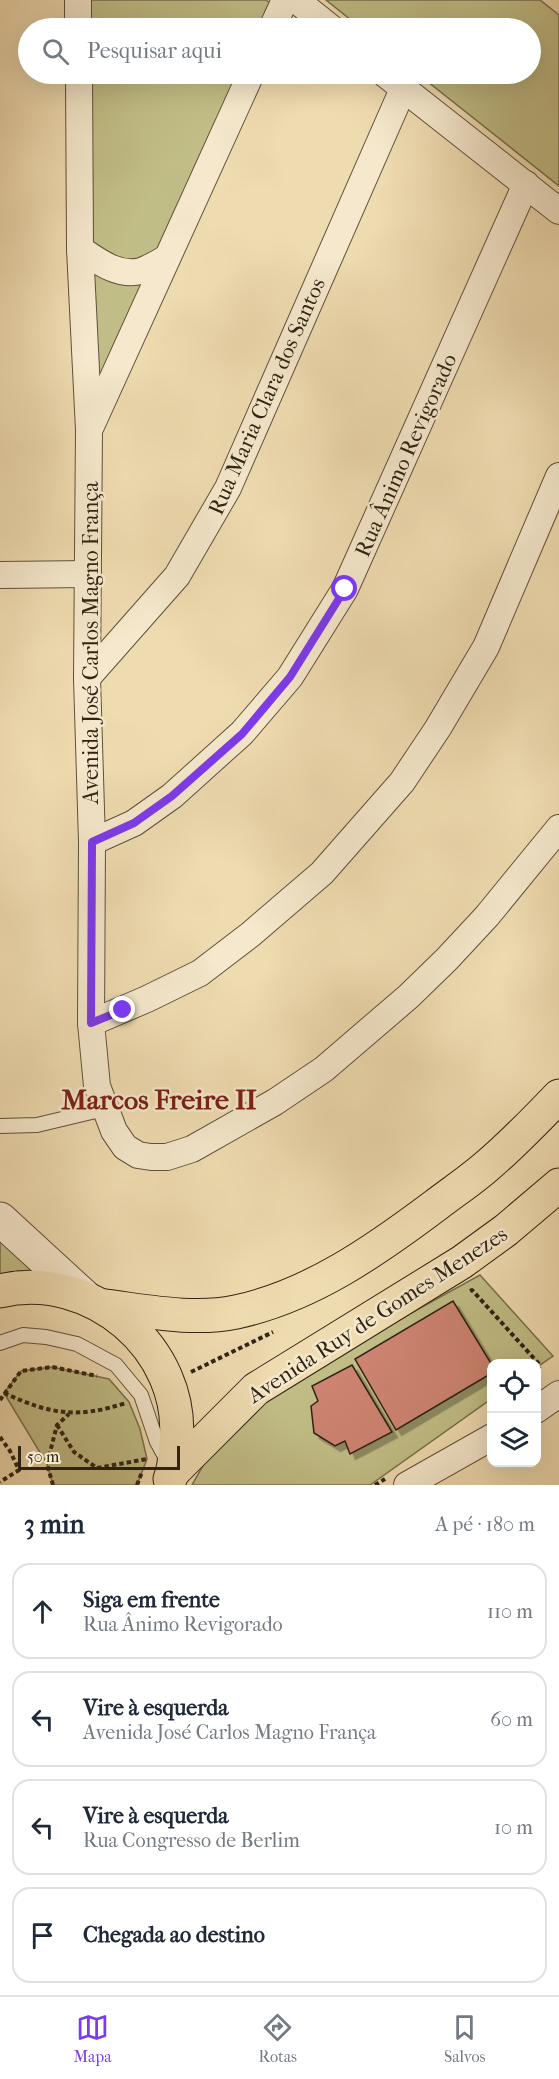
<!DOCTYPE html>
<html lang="pt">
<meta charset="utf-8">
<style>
body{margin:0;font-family:"IM FELL French Canon",serif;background:#f6f6f7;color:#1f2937}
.controls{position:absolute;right:18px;bottom:18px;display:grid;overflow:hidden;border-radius:12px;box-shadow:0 6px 24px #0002}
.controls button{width:54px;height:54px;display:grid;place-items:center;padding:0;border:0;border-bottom:2px solid #e0e1e3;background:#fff;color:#1f2937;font:30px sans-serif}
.scale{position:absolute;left:18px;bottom:15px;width:162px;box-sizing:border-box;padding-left:6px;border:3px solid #2f2313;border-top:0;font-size:16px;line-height:21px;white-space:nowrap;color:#2f2313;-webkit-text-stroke:4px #f5e8cc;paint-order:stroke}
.stop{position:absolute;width:18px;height:18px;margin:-14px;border:4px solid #7c3aed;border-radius:50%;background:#fff}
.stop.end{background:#7c3aed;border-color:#fff;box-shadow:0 2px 6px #0008}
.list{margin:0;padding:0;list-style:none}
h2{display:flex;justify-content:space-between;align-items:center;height:78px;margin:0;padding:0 24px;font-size:26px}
h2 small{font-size:20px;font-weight:400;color:#747a83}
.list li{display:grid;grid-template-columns:39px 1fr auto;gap:18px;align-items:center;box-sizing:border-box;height:96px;margin:0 12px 12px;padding:0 12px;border:2px solid #e0e1e3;border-radius:18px}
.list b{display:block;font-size:22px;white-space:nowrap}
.list p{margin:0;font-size:20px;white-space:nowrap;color:#747a83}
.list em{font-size:20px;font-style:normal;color:#747a83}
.icon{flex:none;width:33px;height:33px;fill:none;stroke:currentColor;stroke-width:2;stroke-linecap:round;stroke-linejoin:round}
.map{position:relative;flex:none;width:559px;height:1485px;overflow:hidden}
.search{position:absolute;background:#fff;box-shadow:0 6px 24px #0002;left:18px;right:18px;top:18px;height:66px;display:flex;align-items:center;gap:15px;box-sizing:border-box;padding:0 21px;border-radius:33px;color:#747a83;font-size:22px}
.sheet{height:510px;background:#fff}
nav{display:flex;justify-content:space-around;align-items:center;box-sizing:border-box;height:84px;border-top:2px solid #e0e1e3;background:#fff;font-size:16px;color:#747a83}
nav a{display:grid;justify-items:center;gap:3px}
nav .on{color:#7c3aed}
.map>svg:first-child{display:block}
.green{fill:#c1bd86;stroke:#78704c;stroke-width:1.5}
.building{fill:#cd8471;stroke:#2f2313;stroke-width:1.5;filter:url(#shadow)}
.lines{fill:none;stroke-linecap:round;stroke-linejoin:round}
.service-casing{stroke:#5f513a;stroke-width:16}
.minor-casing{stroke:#5f513a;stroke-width:28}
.tertiary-casing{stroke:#5f513a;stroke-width:35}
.primary-casing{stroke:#2f2313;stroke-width:35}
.path{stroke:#2f2313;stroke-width:4;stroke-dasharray:4.5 3;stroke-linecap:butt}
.service{stroke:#f5e8cc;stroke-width:14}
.minor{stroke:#f5e8cc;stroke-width:26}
.tertiary{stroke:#f5e8cc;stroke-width:33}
.primary{stroke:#efdbb0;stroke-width:33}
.route{stroke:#7c3aed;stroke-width:8}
.labels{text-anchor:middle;stroke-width:5;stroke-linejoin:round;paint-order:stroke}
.street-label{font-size:22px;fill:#2f2313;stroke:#f5e8cc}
.district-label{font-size:28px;font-weight:bold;fill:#7a1f14;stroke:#f5e8cc}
</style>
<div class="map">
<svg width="559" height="1485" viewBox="0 0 559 1485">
<defs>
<filter id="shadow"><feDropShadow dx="5.5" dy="5.5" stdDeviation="0" flood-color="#0004"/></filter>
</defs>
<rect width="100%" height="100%" fill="#efdbb0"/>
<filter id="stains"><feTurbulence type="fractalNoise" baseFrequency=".00333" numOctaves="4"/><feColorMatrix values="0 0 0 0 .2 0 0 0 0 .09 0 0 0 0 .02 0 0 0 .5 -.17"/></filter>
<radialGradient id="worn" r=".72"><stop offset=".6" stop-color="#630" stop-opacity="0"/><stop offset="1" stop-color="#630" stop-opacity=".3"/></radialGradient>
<g class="green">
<path d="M81 0H266L280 11 271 28H82Z"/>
<path d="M326 0H540L559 15V186L418 74H530V28H361Z"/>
<path d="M83 74H250L163 252 125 262 88 246Z"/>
<path d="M88 259 149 272 96 400Z"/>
<path d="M0 1241 49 1282 0 1284Z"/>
<path d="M480 1275 553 1356 537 1367 536 1364H492L491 1399 370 1485H192L204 1464 232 1430 295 1377Z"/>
<path d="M52 1367 109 1379 129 1402 140 1429 147 1459 137 1485H53L47 1464 4 1393 21 1371Z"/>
</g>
<g class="building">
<path d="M453 1301 492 1365V1373L396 1430 355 1359Z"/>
<path d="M352 1365 392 1432 350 1454 345 1441 335 1446 314 1433 311 1406 318 1401 312 1386Z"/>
</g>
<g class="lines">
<defs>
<g id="service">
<path d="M0 1126 37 1125 104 1109"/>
<path d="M0 1343 23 1335 46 1337 77 1344 116 1365 141 1395 157 1442 168 1462"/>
</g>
<g id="minor">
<path d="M78 0V28"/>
<path d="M296 0 331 28"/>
<path d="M272 28 285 0"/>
<path d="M79 74 80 249 89 430 87 678 92 842 91 1023 97 1086 114 1131 125 1147 138 1155 151 1157H167L192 1149 275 1102 324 1069 409 996 447 959 487 916 559 828"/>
<path d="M385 74 559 211"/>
<path d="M80 249C98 261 118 277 141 271 150 268 159 262 167 258"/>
<path d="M91 426 251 74"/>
<path d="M0 575 88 574"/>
<path d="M87 678 177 576 228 488 403 89"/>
<path d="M92 842 134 823 172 796 242 733 290 677 345 589 526 184"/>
<path d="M91 1023 147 999 200 973 251 934 322 873 402 782 438 728 486 647 559 476"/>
<path d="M536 1410 559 1394"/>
<path d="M407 1485 492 1437"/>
</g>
<path id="tertiary" d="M0 1219 85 1297"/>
<g id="primary">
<path d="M0 1291C91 1269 186 1349 176 1443 175 1455 175 1467 170 1479"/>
<path d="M104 1306C146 1311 193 1321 236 1312 311 1296 376 1250 436 1205 453 1192 471 1180 487 1166 512 1145 536 1120 559 1096"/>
<path d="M173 1472 256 1389 462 1262 506 1230 559 1185"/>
</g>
</defs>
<use href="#service" class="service-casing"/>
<use href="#minor" class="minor-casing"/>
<use href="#tertiary" class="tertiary-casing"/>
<use href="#primary" class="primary-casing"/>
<g class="path">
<path d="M470 1291 472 1290 540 1365 536 1376"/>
<path d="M191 1372 273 1332"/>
<path d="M4 1393C50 1414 76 1419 126 1403"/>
<path d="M0 1400 21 1371 52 1367 97 1376"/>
<path d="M57 1425 74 1452 97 1468 147 1459"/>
<path d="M0 1437 10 1451 19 1470 0 1482"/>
<path d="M53 1485 47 1464 57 1425 69 1414"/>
<path d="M137 1485 142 1472"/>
<path d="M375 1485 385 1479"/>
</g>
<use href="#service" class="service"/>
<use href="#minor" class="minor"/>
<use href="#tertiary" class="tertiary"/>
<use href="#primary" class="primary"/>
</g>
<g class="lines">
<path class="route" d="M123 1010 91 1023 92 842 134 823 172 796 242 734 290 677 345 589"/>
</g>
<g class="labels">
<g class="street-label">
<text transform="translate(266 396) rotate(-66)" y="8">Rua Maria Clara dos Santos</text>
<text transform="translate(405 455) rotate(-66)" y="8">Rua Ânimo Revigorado</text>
<text transform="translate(90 643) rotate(-90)" y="8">Avenida José Carlos Magno França</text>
<text transform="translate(377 1314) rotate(-33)" y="8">Avenida Ruy de Gomes Menezes</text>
</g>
<g class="district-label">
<text x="159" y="1109">Marcos Freire II</text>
</g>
</g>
<rect width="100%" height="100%" filter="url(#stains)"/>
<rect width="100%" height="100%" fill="url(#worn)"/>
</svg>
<div class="controls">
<button><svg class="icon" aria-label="locate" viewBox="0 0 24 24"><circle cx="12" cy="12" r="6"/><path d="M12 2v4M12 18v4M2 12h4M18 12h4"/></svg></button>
<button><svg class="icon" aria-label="layers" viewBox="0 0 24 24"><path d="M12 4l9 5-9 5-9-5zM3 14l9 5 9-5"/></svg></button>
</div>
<div class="scale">50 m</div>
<div class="stop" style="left:345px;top:589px"></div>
<div class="stop end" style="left:123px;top:1010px"></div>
<div class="search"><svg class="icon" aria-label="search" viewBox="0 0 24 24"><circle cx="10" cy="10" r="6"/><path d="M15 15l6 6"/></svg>Pesquisar aqui</div>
</div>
<section class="sheet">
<h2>3 min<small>A pé · 180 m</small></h2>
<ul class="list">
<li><svg class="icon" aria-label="ahead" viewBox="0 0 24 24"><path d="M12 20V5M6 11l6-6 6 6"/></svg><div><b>Siga em frente</b><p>Rua Ânimo Revigorado</p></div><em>110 m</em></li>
<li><svg class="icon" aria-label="left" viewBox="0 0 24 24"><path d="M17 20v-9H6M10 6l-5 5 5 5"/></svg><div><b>Vire à esquerda</b><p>Avenida José Carlos Magno França</p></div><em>60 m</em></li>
<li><svg class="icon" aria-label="left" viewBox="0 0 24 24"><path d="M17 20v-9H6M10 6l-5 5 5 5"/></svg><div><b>Vire à esquerda</b><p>Rua Congresso de Berlim</p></div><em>10 m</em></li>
<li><svg class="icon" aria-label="arrive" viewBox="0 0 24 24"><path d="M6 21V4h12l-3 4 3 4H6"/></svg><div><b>Chegada ao destino</b></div></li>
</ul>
</section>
<nav>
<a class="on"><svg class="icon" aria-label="map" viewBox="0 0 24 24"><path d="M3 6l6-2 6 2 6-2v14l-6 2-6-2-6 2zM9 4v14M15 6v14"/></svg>Mapa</a>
<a><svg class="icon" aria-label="directions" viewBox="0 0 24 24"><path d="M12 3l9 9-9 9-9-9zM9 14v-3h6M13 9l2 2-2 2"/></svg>Rotas</a>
<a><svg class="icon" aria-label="saved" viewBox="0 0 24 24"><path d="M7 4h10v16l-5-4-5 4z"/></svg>Salvos</a>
</nav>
